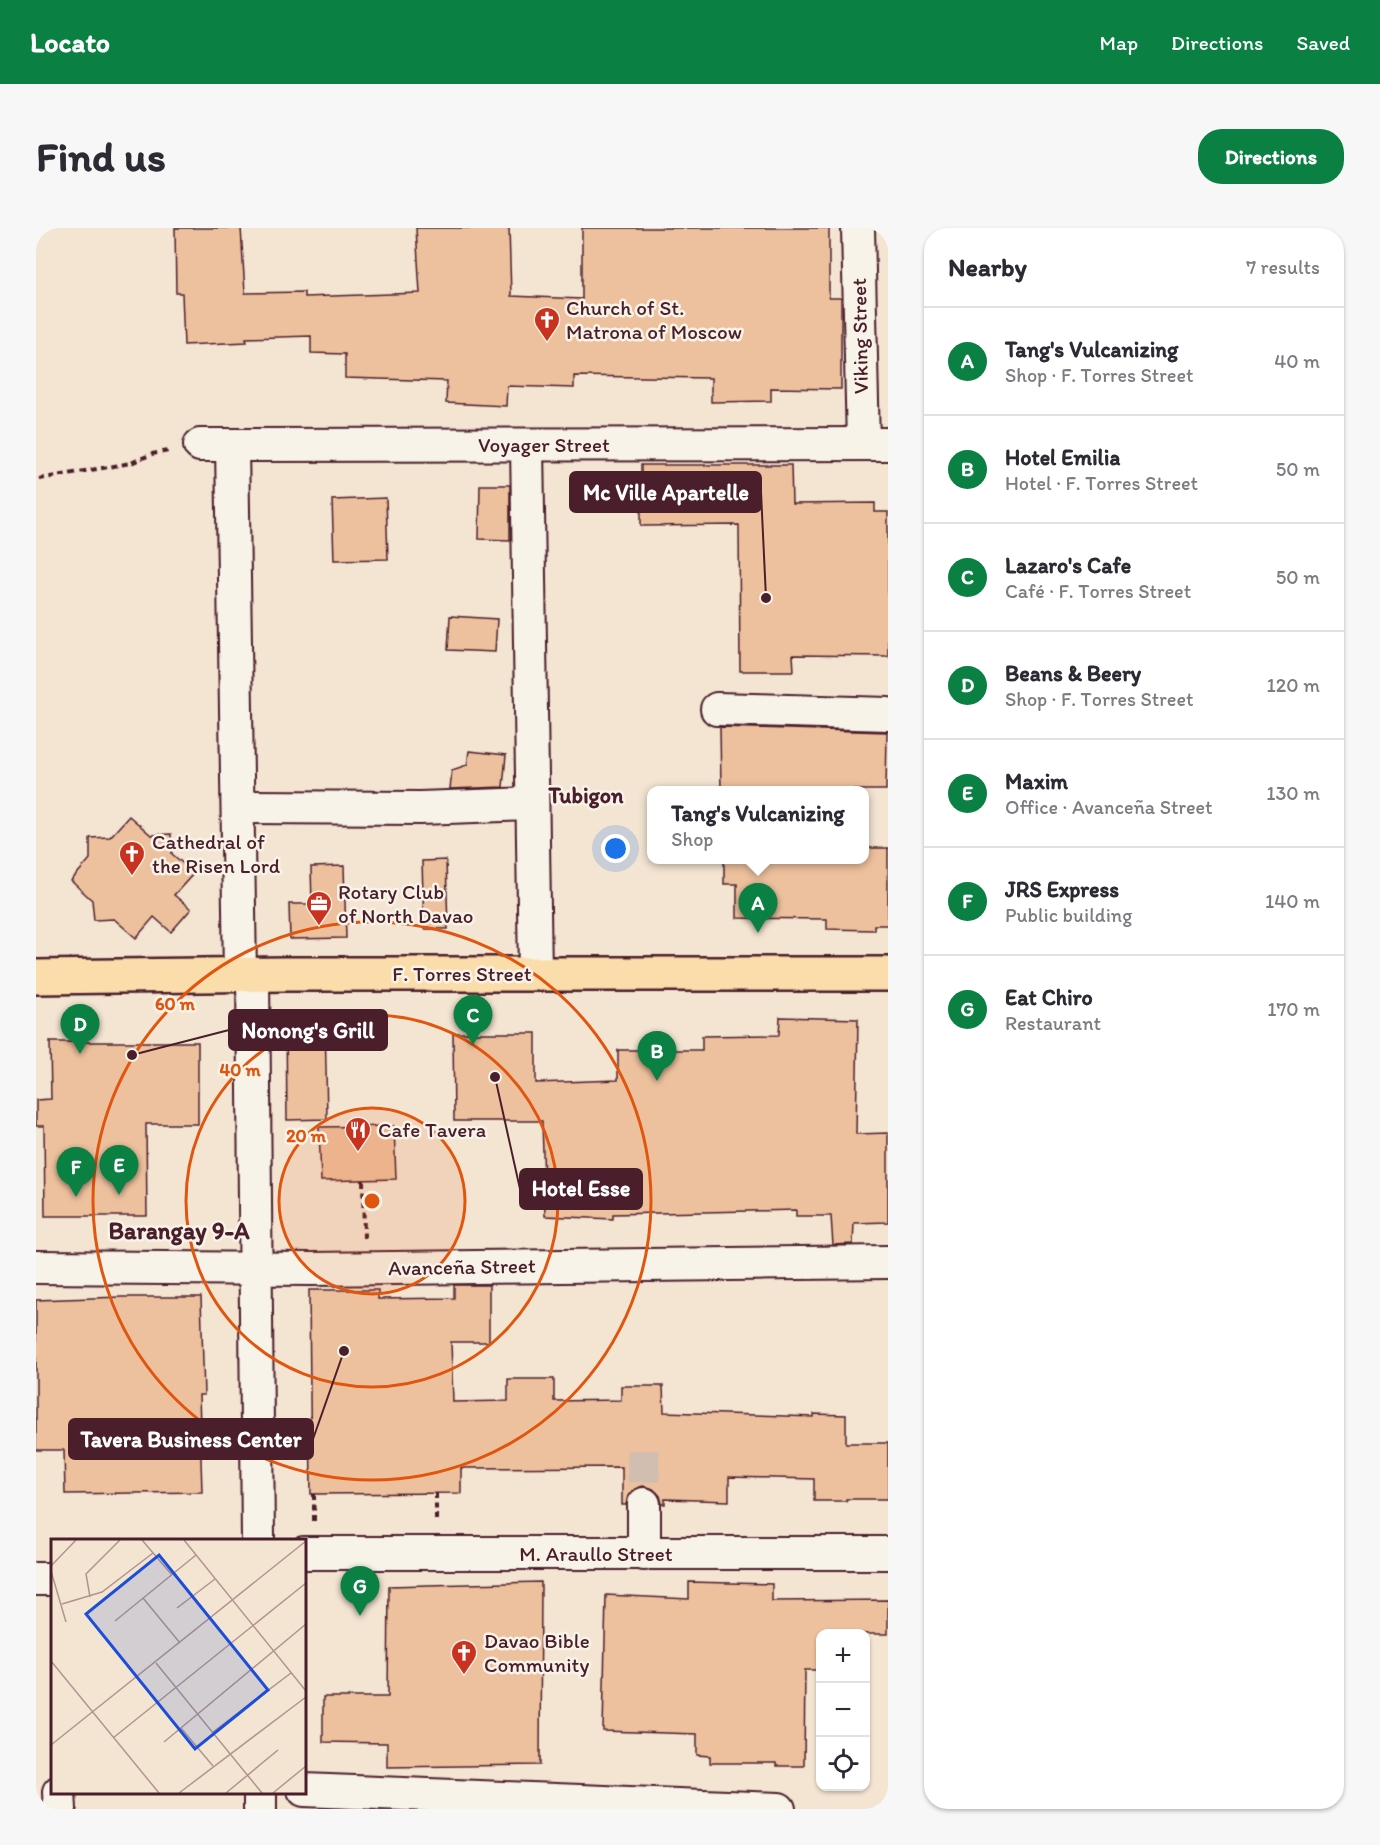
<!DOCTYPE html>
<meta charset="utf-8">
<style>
body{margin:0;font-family:Itim,sans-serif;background:#f7f7f7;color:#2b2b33}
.controls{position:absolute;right:18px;bottom:18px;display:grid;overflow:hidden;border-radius:12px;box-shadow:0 2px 4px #0004}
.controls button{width:54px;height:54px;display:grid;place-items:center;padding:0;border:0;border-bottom:2px solid #e1e1e2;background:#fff;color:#2b2b33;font:30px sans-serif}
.you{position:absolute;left:580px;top:621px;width:21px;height:21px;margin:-15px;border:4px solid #fff;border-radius:50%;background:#1a73e8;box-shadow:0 0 0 9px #1a73e833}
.badge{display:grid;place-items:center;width:39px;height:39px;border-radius:50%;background:#0b8043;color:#fff;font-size:20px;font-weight:700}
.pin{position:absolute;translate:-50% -50px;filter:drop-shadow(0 2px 3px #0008)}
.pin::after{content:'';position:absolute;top:32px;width:21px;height:18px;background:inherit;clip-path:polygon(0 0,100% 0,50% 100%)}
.popup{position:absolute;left:611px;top:558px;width:222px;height:78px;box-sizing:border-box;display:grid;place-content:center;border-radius:12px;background:#fff;filter:drop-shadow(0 2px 4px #0005);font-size:20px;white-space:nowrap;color:#7c7c81}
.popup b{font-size:22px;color:#2b2b33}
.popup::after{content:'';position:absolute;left:50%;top:100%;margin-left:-12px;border:12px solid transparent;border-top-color:#fff}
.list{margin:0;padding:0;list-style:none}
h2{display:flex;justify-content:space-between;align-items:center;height:78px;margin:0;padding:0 24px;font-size:26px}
h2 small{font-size:20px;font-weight:400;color:#7c7c81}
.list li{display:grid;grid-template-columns:39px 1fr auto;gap:18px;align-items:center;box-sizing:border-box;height:108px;padding:0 24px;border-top:2px solid #e1e1e2}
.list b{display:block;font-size:22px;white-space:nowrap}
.list p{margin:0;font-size:20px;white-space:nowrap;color:#7c7c81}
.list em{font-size:20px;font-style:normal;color:#7c7c81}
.icon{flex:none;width:33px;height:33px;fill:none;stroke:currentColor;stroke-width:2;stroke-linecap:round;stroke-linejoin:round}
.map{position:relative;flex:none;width:852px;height:1581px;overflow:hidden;border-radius:24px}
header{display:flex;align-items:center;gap:36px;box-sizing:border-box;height:84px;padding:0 30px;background:#0b8043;color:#fff}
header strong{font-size:28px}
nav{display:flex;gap:33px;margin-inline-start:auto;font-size:21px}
.intro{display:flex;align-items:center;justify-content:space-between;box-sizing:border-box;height:144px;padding:0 36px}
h1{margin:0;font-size:42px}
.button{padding:15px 27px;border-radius:24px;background:#0b8043;color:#fff;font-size:21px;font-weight:700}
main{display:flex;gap:36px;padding:0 36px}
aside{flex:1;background:#fff;border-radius:24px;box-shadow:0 2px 4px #0004}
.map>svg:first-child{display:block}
.building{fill:#eec19e;stroke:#4a1f2b;stroke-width:1.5}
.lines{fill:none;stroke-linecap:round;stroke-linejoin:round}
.minor-tunnel{stroke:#d2bdb1;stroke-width:32;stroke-dasharray:32 16;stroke-linecap:butt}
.minor-casing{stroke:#4a1f2b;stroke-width:36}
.major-casing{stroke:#4a1f2b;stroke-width:38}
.path{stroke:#4a1f2b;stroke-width:4;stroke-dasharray:6 4.5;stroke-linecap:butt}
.minor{stroke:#f7f3e8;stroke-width:32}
.major{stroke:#fbddab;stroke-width:33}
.ring{fill:none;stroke:#e0560e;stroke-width:3}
.labels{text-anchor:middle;stroke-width:5;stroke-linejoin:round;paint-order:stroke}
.poi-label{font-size:21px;fill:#4a1f2b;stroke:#f7f3e8;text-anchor:start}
.street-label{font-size:21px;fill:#4a1f2b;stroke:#f7f3e8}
.neighbourhood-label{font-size:22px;font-weight:bold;fill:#4a1f2b;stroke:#f7f3e8}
.quarter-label{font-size:24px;font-weight:bold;fill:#4a1f2b;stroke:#f7f3e8}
.inset-road{fill:none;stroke:#b0958f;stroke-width:1.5}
.view{fill:#1d4ed8;fill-opacity:0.15;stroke:#1d4ed8;stroke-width:3}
.inset-edge{fill:none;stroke:#4a1f2b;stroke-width:3}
.centre{fill:#e0560e;stroke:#f7f3e8;stroke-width:3}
.ring-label{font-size:18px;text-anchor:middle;font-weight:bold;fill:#e0560e;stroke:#f7f3e8;stroke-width:5;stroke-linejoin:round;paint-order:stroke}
.leader{fill:none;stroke:#4a1f2b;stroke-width:2}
.callout-dot{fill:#4a1f2b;stroke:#f7f3e8;stroke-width:2}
.callout{fill:#4a1f2b;stroke:#4a1f2b;stroke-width:2}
.callout-label{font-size:22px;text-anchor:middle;font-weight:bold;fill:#fff}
</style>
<header>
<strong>Locato</strong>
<nav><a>Map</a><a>Directions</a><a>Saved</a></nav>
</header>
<div class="intro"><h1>Find us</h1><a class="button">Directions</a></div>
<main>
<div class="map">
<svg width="852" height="1581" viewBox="0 0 852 1581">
<rect width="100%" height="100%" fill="#f4e4d2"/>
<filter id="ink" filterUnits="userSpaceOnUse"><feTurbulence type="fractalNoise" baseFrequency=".0167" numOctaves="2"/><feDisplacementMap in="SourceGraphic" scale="12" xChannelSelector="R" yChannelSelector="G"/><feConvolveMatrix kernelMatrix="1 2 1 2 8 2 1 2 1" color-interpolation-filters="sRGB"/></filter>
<g filter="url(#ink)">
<g class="building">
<path d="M139 0H205L209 65 268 64V69L384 65 380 0H473L475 68 546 71V0H793V70H805V161L735 160V173L675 174V150L538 148V160L471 158 470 178 410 175 411 153 309 150V126L275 125V108L210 110 211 114 148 117 146 65H140Z"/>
<path d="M605 237H755L756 276 839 275V284H852V428L757 427 758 443H704L703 297 605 298Z"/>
<path d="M444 257H474V312L443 311Z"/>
<path d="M350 270 352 331 298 332 296 272Z"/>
<path d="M414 388 461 391 459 424 412 422Z"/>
<path d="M684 499 851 504 850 562H685Z"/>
<path d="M433 523 470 527 467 559 414 561 416 542 431 537Z"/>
<path d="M93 588 115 607 135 606 136 626 158 645 138 667 155 681 135 704 118 689 100 710 78 691 58 692 56 672 35 653 54 631V610L74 609Z"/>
<path d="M828 620H852V697H838V702L791 701V691L701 690V656H688V632H828Z"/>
<path d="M410 632 412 701H388L386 633Z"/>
<path d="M308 638 310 710 254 711 253 676H276L275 639Z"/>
<path d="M744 789 822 791 820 906 852 905V994L818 995 817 1016 797 1017 795 988H760V982L577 986V991L509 988 506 893H418L417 805H500V855L582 852V822H666V808L743 807Z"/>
<path d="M250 791H289L291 891 251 892Z"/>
<path d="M14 814H162V896H110L111 988H9L8 898H0V872L15 871Z"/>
<path d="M358 898 360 951 285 953 283 899Z"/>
<path d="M418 1057H453V1114H415L417 1174 472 1173V1151H518V1173L585 1172V1158H627L628 1184 778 1189V1186L810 1187V1215H852V1271H810V1273H778V1251L693 1249V1273L629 1271V1276H626L624 1268 617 1261 607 1258 599 1261 592 1268 590 1277H586V1239L425 1240V1265L275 1266 273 1062H342V1071L418 1070Z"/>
<path d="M86 1069H165L168 1167H163L166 1264 29 1266 28 1222H0V1072Z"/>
<path d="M505 1354 504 1537 351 1539V1515L287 1514V1469H352L353 1358Z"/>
<path d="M653 1354 736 1356V1373L852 1372V1406H784V1442H769L768 1538H740V1535H674V1528L661 1527V1506L567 1503 570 1367 653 1371Z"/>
</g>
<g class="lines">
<path class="minor-tunnel" d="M607 1222 608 1276"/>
<defs>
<g id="minor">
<path d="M822 0 827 216"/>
<path d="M164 217 852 216"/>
<path d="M196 217 204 747"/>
<path d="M491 217 499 746"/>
<path d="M681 481 852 486"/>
<path d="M202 579 384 580 496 576"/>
<path d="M217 746 222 1312"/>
<path d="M0 1039 275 1041 852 1034"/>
<path d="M608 1276V1326"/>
<path d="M268 1325H852"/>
<path d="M0 1351H16"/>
<path d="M268 1562 743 1581"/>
<path d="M23 1564 24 1581"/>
<path d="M224 1564V1581"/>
</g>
<path id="major" d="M0 749 249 746H852"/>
</defs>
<use href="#minor" class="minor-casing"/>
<use href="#major" class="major-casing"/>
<g class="path">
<path d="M3 251 95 235 116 226 133 223"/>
<path d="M327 952 328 1010"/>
<path d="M400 1265V1296"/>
<path d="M278 1266V1295"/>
</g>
<use href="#minor" class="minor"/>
<use href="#major" class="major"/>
</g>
</g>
<circle cx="336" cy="973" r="93" fill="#e0560e" fill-opacity=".12"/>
<g class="ring">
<circle cx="336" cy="973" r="93"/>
<circle cx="336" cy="973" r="186"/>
<circle cx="336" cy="973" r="279"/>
</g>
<defs>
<symbol id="church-pin" viewBox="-11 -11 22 30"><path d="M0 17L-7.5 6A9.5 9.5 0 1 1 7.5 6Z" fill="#c8321e" stroke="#f7f3e8"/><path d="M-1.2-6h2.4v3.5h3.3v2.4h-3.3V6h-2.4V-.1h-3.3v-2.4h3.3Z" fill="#fff"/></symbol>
<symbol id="office-pin" viewBox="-11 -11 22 30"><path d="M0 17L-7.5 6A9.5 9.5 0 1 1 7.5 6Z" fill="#c8321e" stroke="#f7f3e8"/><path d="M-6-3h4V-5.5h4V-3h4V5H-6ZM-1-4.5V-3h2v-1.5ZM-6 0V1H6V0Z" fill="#fff"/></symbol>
<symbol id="restaurant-pin" viewBox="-11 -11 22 30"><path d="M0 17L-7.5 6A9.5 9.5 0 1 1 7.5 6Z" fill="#c8321e" stroke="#f7f3e8"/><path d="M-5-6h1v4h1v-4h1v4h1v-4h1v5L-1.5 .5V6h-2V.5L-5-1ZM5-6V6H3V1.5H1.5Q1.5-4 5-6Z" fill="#fff"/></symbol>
</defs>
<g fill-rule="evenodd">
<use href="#church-pin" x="496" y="77" width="30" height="40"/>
<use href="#church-pin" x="81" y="611" width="30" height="40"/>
<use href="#office-pin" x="268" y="661" width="30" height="40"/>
<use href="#restaurant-pin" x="307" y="887" width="30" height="40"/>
<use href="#church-pin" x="413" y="1410" width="30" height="40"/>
</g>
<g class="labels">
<g class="poi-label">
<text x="530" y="87">Church of St.<tspan x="530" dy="24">Matrona of Moscow</tspan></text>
<text x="116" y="621">Cathedral of<tspan x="116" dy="24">the Risen Lord</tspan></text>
<text x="302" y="671">Rotary Club<tspan x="302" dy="24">of North Davao</tspan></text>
<text x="342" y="909">Cafe Tavera</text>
<text x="448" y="1420">Davao Bible<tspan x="448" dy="24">Community</tspan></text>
</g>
<g class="street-label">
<text transform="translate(824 108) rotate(-91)" y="7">Viking Street</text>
<text x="508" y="224">Voyager Street</text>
<text x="426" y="753">F. Torres Street</text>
<text transform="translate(426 1039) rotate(-1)" y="7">Avanceña Street</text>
<text x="560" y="1333">M. Araullo Street</text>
</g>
<g class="neighbourhood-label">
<text x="550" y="575">Tubigon</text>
</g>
<g class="quarter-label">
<text x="143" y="1011">Barangay 9-A</text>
</g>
</g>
<g transform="translate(15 1311)">
<rect width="255" height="255" fill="#f4e4d2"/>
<path class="inset-road" d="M91 1 121 36M133 1 255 152M0 27 25 1M0 32 15 83M39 58 35 35 69 1M92 59 129 104M11 65 51 53 102 14M126 69 164 40M64 82 145 16M0 122 108 254M105 124 211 254M130 189 162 227M162 193 240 134M62 199 255 44M113 203 255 85M0 206 255 2M128 254 255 158M175 254 227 211M222 254 255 227"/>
<path class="view" d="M108 16 217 151 144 210 35 75Z"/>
<rect width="255" height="255" class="inset-edge"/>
</g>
<circle cx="336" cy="973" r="9" class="centre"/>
<g class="ring-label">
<text x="139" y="782">60 m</text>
<text x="204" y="848">40 m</text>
<text x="270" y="914">20 m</text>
</g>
<path class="leader" d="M730 370L725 264M96 827L193 802M459 849L484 961M308 1123L277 1211"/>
<g class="callout-dot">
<circle cx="730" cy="370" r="6"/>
<circle cx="96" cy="827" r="6"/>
<circle cx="459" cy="849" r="6"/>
<circle cx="308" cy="1123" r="6"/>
</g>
<g class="callout">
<rect x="534" y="244" width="191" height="40" rx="6"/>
<rect x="193" y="782" width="158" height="40" rx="6"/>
<rect x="484" y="941" width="122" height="40" rx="6"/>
<rect x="33" y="1191" width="244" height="40" rx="6"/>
</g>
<g class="callout-label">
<text x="630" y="272">Mc Ville Apartelle</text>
<text x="272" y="810">Nonong's Grill</text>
<text x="545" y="968">Hotel Esse</text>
<text x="155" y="1219">Tavera Business Center</text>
</g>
</svg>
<div class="controls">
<button>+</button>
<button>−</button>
<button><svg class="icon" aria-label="locate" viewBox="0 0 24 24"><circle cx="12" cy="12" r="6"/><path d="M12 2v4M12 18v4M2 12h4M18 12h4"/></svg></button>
</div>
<div class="you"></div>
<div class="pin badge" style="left:722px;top:705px">A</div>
<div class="popup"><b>Tang's Vulcanizing</b>Shop</div>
<div class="pin badge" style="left:621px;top:853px">B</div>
<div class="pin badge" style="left:437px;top:817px">C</div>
<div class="pin badge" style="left:44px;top:826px">D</div>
<div class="pin badge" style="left:83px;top:967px">E</div>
<div class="pin badge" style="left:40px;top:969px">F</div>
<div class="pin badge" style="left:324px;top:1388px">G</div>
</div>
<aside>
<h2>Nearby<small>7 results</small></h2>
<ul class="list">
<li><span class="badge">A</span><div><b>Tang's Vulcanizing</b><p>Shop · F. Torres Street</p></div><em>40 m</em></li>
<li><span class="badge">B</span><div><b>Hotel Emilia</b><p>Hotel · F. Torres Street</p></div><em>50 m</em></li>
<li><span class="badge">C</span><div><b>Lazaro's Cafe</b><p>Café · F. Torres Street</p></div><em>50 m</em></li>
<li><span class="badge">D</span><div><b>Beans &amp; Beery</b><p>Shop · F. Torres Street</p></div><em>120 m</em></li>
<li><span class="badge">E</span><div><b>Maxim</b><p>Office · Avanceña Street</p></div><em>130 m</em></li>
<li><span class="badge">F</span><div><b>JRS Express</b><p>Public building</p></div><em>140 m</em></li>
<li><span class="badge">G</span><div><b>Eat Chiro</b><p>Restaurant</p></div><em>170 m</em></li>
</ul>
</aside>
</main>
